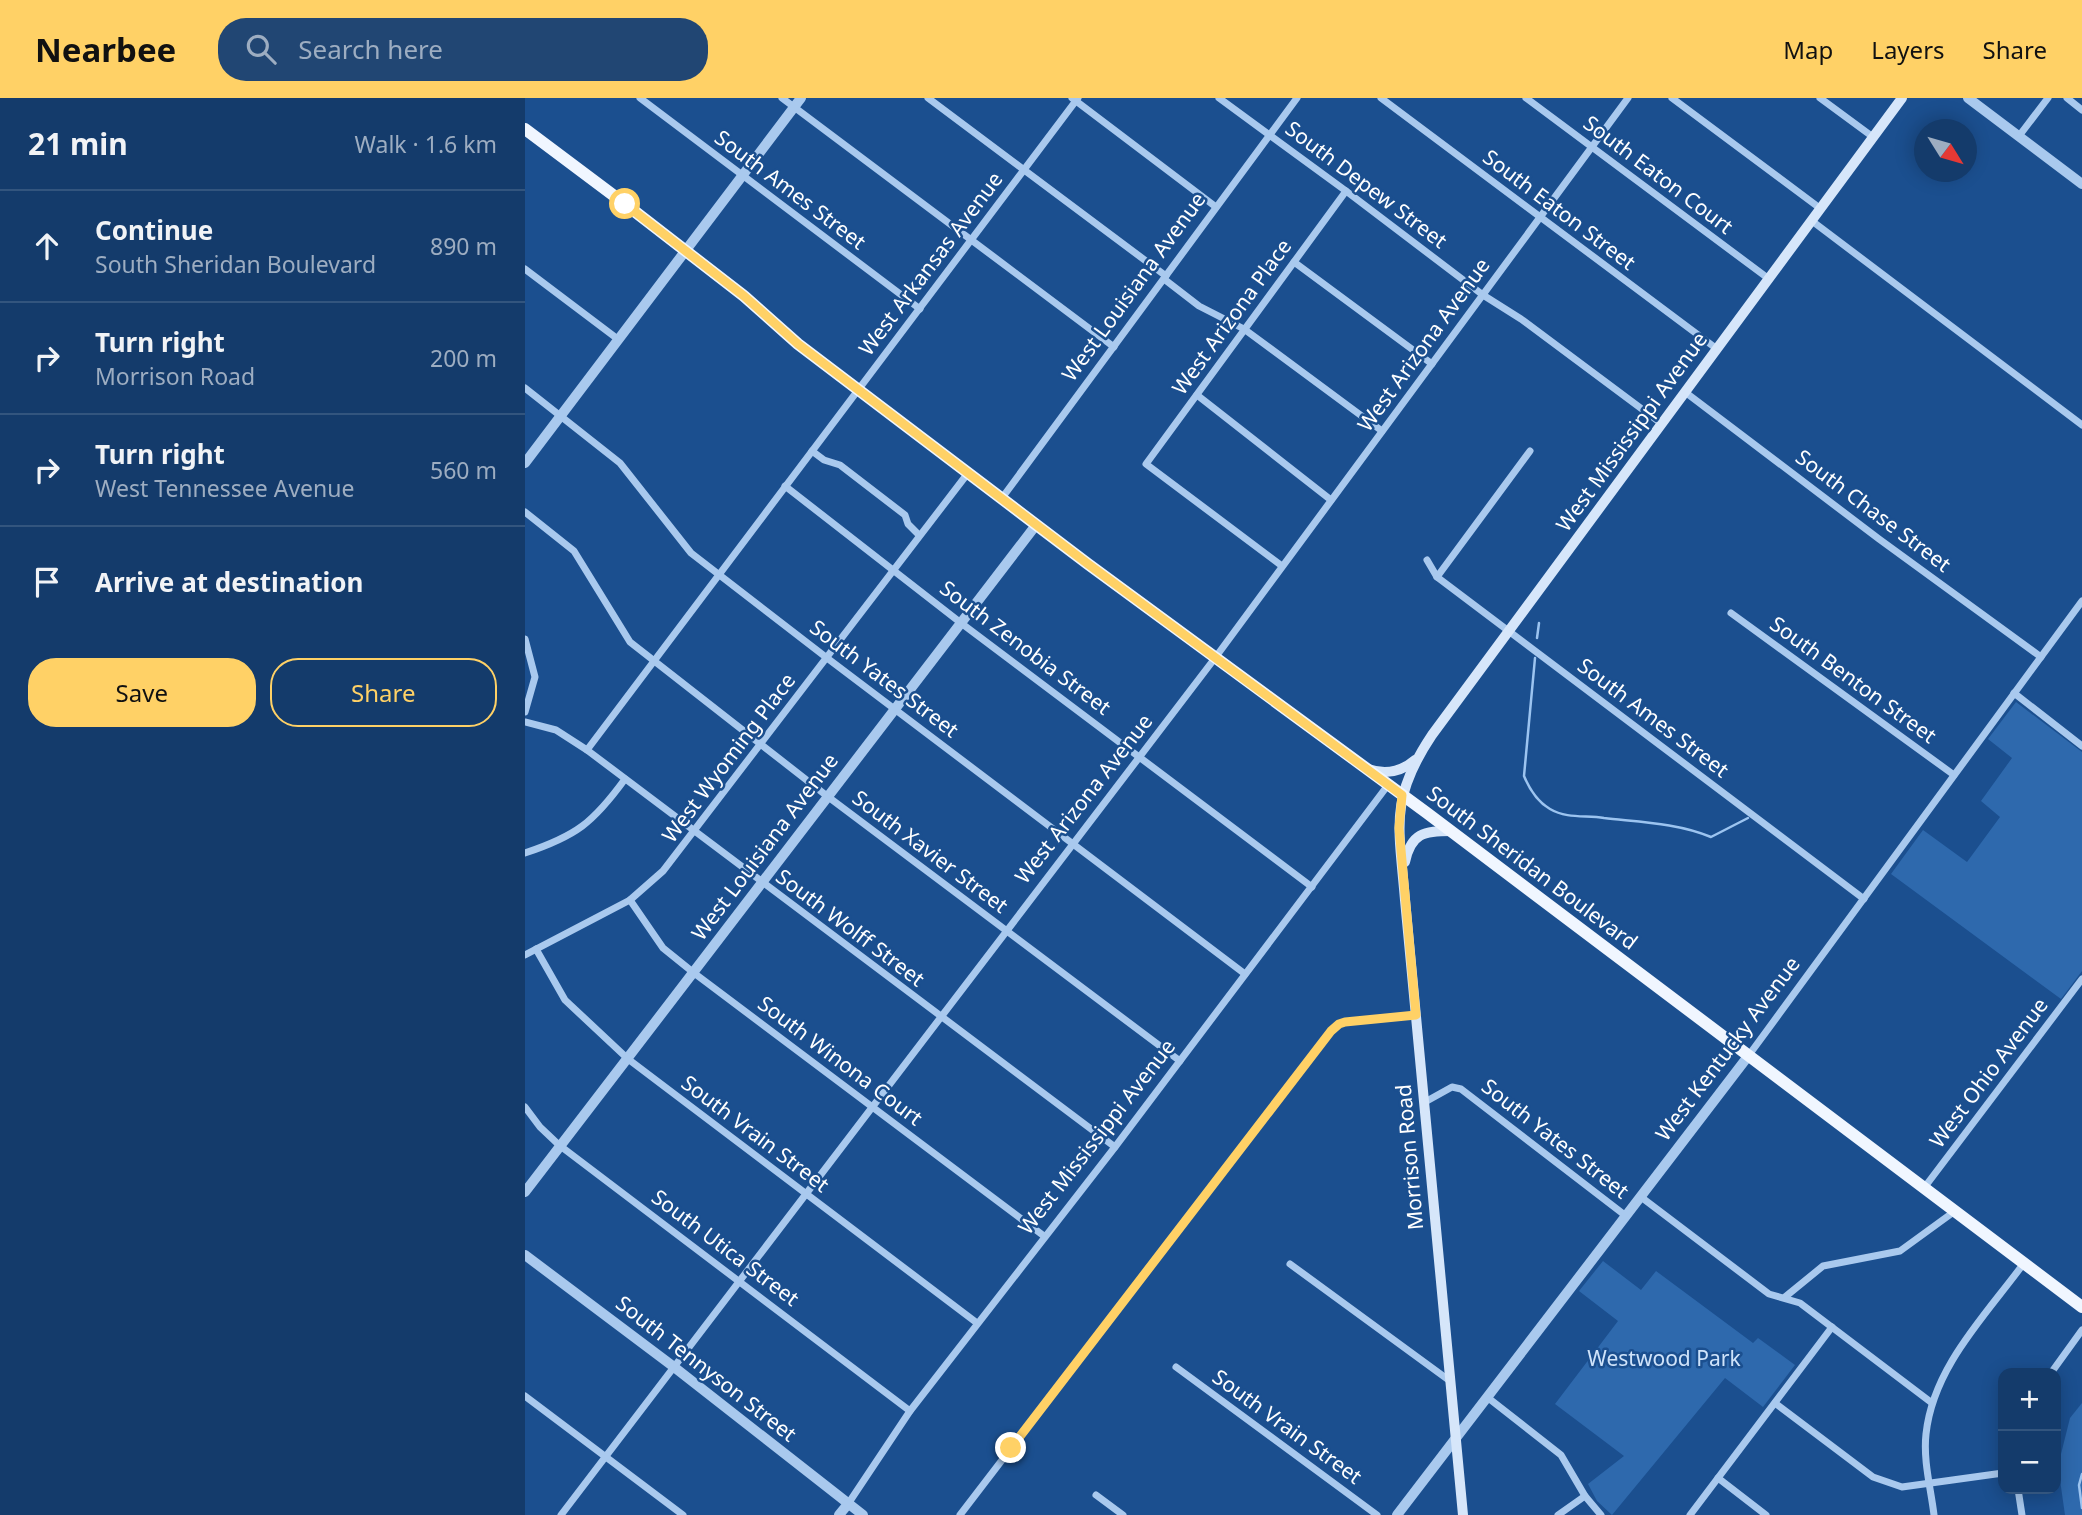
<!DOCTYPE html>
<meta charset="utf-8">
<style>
body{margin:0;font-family:"Noto Sans",sans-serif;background:#214673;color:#f1f3f6}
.controls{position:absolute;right:21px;bottom:21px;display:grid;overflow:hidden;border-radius:14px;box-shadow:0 4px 18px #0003}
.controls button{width:63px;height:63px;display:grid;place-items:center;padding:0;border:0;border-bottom:2px solid #33557e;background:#143b6b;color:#f1f3f6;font:35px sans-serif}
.compass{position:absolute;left:1389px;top:21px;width:63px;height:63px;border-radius:50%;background:#143b6b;box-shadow:0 4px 18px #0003;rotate:127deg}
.stop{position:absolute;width:21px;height:21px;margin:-16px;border:5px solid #ffd166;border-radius:50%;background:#fff}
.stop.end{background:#ffd166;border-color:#fff;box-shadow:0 2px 7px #0008}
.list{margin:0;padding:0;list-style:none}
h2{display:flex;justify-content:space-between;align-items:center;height:91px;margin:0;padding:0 28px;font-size:30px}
h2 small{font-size:23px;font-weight:400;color:#9dadc1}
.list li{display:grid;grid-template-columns:46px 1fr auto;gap:21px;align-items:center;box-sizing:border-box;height:112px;padding:0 28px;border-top:2px solid #33557e}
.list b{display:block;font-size:26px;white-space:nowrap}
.list p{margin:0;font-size:23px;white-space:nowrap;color:#9dadc1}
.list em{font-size:23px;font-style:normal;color:#9dadc1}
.actions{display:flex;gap:14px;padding:21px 28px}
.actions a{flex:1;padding:16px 0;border:2px solid #ffd166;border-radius:28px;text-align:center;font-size:24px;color:#ffd166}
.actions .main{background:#ffd166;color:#111}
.icon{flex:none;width:38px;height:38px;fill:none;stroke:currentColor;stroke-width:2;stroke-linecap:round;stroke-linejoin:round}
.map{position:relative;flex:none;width:1557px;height:1417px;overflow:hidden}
header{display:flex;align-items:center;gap:42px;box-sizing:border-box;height:98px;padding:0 35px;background:#ffd166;color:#111}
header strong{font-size:33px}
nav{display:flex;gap:38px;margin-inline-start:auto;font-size:24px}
.search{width:490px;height:63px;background:#214673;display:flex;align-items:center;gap:18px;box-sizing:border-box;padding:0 24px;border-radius:28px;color:#9dadc1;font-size:26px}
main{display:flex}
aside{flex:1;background:#143b6b}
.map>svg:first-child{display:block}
.green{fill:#2e69ad}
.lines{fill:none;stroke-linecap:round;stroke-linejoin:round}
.stream{stroke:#9cc4f0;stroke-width:2.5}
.minor{stroke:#a9c9ee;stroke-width:7}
.tertiary{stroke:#a9c9ee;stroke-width:10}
.secondary{stroke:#d6e6fa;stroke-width:10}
.primary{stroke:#f0f6ff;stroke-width:12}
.route{stroke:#ffd166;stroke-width:9}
.labels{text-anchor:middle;stroke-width:5;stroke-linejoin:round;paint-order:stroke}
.street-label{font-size:21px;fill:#fff;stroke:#1b4f8f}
.park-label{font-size:21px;fill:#cfe3fa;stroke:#1b4f8f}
</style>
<header>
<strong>Nearbee</strong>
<div class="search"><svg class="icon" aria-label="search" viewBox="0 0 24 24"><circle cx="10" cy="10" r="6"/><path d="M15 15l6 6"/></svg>Search here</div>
<nav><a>Map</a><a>Layers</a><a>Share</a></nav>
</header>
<main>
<aside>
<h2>21 min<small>Walk · 1.6 km</small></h2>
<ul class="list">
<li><svg class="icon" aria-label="ahead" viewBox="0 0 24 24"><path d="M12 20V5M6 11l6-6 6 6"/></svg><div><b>Continue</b><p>South Sheridan Boulevard</p></div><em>890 m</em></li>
<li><svg class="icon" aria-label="right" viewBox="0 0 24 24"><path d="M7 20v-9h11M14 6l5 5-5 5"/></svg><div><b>Turn right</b><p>Morrison Road</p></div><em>200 m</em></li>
<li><svg class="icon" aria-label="right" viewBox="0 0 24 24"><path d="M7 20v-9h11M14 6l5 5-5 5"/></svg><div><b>Turn right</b><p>West Tennessee Avenue</p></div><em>560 m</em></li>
<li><svg class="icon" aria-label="arrive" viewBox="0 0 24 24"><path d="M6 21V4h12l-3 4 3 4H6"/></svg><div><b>Arrive at destination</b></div></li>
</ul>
<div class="actions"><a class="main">Save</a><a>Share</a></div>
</aside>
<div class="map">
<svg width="1557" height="1417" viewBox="0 0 1557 1417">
<rect width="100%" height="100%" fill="#1b4f8f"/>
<g class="green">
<path d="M1491 604 1557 654V873L1536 901 1366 776 1398 732 1442 764 1475 719 1456 703 1487 660 1463 641Z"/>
<path d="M1078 1163 1116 1192 1131 1173 1228 1245 1233 1240 1270 1267 1238 1309 1200 1280 1087 1417 1072 1403 1063 1386 1099 1358 1030 1306 1093 1223 1054 1193Z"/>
<path d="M1557 1305V1417H1540L1533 1368 1545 1320Z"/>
</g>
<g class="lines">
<g class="stream">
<path d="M1012 540 1014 525"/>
<path d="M1010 560 999 678C1004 690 1013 704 1025 711 1042 721 1061 717 1079 720 1114 724 1153 725 1186 739L1223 720"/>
<path d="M1557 1376 1554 1387 1557 1410"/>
</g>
<g class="minor">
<path d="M115 0 395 211"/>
<path d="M257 0 589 249"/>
<path d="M403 0 641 178"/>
<path d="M547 0 691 109"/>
<path d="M694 0 821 93 958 197 996 221 1137 326"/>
<path d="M856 0 1192 251"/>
<path d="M1001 0 1244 181"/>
<path d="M1147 0 1296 111"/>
<path d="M1295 0 1348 39"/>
<path d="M1542 0 1557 12"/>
<path d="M1494 38 1523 0"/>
<path d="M1287 123 1557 327"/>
<path d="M769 164 907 266"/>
<path d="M0 171 94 242"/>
<path d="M639 181 674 208 719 231 857 333"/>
<path d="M0 290 95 365 166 455 302 560 720 876"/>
<path d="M1160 294 1354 441 1516 559"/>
<path d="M672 297 806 402"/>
<path d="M287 353 299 362 315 367 380 417 383 426 394 437"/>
<path d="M260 388 436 525 787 789"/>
<path d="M477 400 772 0"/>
<path d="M0 414 49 453 105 544 302 698 655 963"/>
<path d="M902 462 912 479 1339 801"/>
<path d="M757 468 621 366 821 93"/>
<path d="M912 479 1005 353"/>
<path d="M1206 515 1429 677"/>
<path d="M0 541 10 579 0 614"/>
<path d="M1489 595 1557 648"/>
<path d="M0 624 31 632 62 652 590 1049"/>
<path d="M62 652 553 0"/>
<path d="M0 755C51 738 68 725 100 681"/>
<path d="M105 802 138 850 169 875 519 1138"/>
<path d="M11 851 40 902 103 961 452 1225"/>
<path d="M0 857 105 802 138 773 443 375"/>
<path d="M1224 957 1557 503"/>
<path d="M900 1004 927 989 936 991 1101 1118"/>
<path d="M0 1009 15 1029 34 1047 385 1313"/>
<path d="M1399 1090 1557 881"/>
<path d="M1116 1099 1244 1196 1275 1205 1407 1305"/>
<path d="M765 1166 925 1283"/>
<path d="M1260 1199 1298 1168 1375 1153 1430 1113"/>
<path d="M651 1269 852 1417"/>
<path d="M1526 1275 1557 1232"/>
<path d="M0 1298 158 1417"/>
<path d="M962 1299 1036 1357 1060 1398 1076 1417"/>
<path d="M1250 1305 1348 1379 1377 1389 1478 1375"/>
<path d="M1193 1380 1241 1417"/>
<path d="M1493 1391 1497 1417"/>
<path d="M571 1397 598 1417"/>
<path d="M323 1406 385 1313 590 1049 863 687"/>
<path d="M36 1417 690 560 1103 0"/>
<path d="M435 1417 806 933 814 926 820 924 891 917"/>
<path d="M1033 1417 1060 1398"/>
<path d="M1165 1417 1307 1229"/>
<path d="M1409 1417C1406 1391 1398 1363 1401 1336 1408 1269 1461 1217 1499 1165"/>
</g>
<g class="tertiary">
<path d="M1443 0 1557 86"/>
<path d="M0 365 276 0"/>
<path d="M0 1094 511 427"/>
<path d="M0 1157 149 1269 338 1417"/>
<path d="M314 1417 323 1406"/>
<path d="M872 1417 1224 957"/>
</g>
<g class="secondary">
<path d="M843 671C860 677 876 674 890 662"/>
<path d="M880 764C886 735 899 733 926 733"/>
<path d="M938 1417 880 802C874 729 864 701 907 637L1377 0"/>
</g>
<g class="primary">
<path d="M0 31 100 106"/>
<path d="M104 109 219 198 273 246 563 466 902 715 1557 1209"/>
</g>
</g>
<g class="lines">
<path class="route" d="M100 106 219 198 273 246 563 466 877 697 874 730 891 917 820 924 814 926 806 933 486 1350"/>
</g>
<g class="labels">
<g class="street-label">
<text transform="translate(1133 77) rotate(37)" y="7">South Eaton Court</text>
<text transform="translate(841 87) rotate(37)" y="7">South Depew Street</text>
<text transform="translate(265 92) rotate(37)" y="7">South Ames Street</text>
<text transform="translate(1034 112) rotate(37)" y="7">South Eaton Street</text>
<text transform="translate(406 166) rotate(-53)" y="7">West Arkansas Avenue</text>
<text transform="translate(609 189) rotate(-54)" y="7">West Louisiana Avenue</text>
<text transform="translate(707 219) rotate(-54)" y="7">West Arizona Place</text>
<text transform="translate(899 247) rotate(-54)" y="7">West Arizona Avenue</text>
<text transform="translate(1107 334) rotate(-54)" y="7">West Mississippi Avenue</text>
<text transform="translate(1348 413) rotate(37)" y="7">South Chase Street</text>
<text transform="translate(500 550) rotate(37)" y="7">South Zenobia Street</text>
<text transform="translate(359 581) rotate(37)" y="7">South Yates Street</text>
<text transform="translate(1328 582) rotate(36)" y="7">South Benton Street</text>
<text transform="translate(1128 620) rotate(37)" y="7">South Ames Street</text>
<text transform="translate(204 660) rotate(-53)" y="7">West Wyoming Place</text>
<text transform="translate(559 701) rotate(-52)" y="7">West Arizona Avenue</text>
<text transform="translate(240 749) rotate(-53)" y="7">West Louisiana Avenue</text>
<text transform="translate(405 754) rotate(37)" y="7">South Xavier Street</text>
<text transform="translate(1007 770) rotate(37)" y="7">South Sheridan Boulevard</text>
<text transform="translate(325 830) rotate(37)" y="7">South Wolff Street</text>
<text transform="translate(1203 951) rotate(-53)" y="7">West Kentucky Avenue</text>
<text transform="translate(315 963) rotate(37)" y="7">South Winona Court</text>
<text transform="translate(1464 975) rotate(-53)" y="7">West Ohio Avenue</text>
<text transform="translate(230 1036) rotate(37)" y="7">South Vrain Street</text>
<text transform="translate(572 1039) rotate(-52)" y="7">West Mississippi Avenue</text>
<text transform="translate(1030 1041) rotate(38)" y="7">South Yates Street</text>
<text transform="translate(885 1059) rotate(-95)" y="7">Morrison Road</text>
<text transform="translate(200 1150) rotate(37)" y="7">South Utica Street</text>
<text transform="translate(181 1271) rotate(38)" y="7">South Tennyson Street</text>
<text transform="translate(762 1329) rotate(36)" y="7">South Vrain Street</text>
</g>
<g class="park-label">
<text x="1139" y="1268">Westwood Park</text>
</g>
</g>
</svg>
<div class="controls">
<button>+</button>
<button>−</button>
</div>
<svg class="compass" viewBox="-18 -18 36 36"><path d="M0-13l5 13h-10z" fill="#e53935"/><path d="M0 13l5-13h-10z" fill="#9dadc1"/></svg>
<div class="stop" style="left:100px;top:106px"></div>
<div class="stop end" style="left:486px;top:1350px"></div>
</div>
</main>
